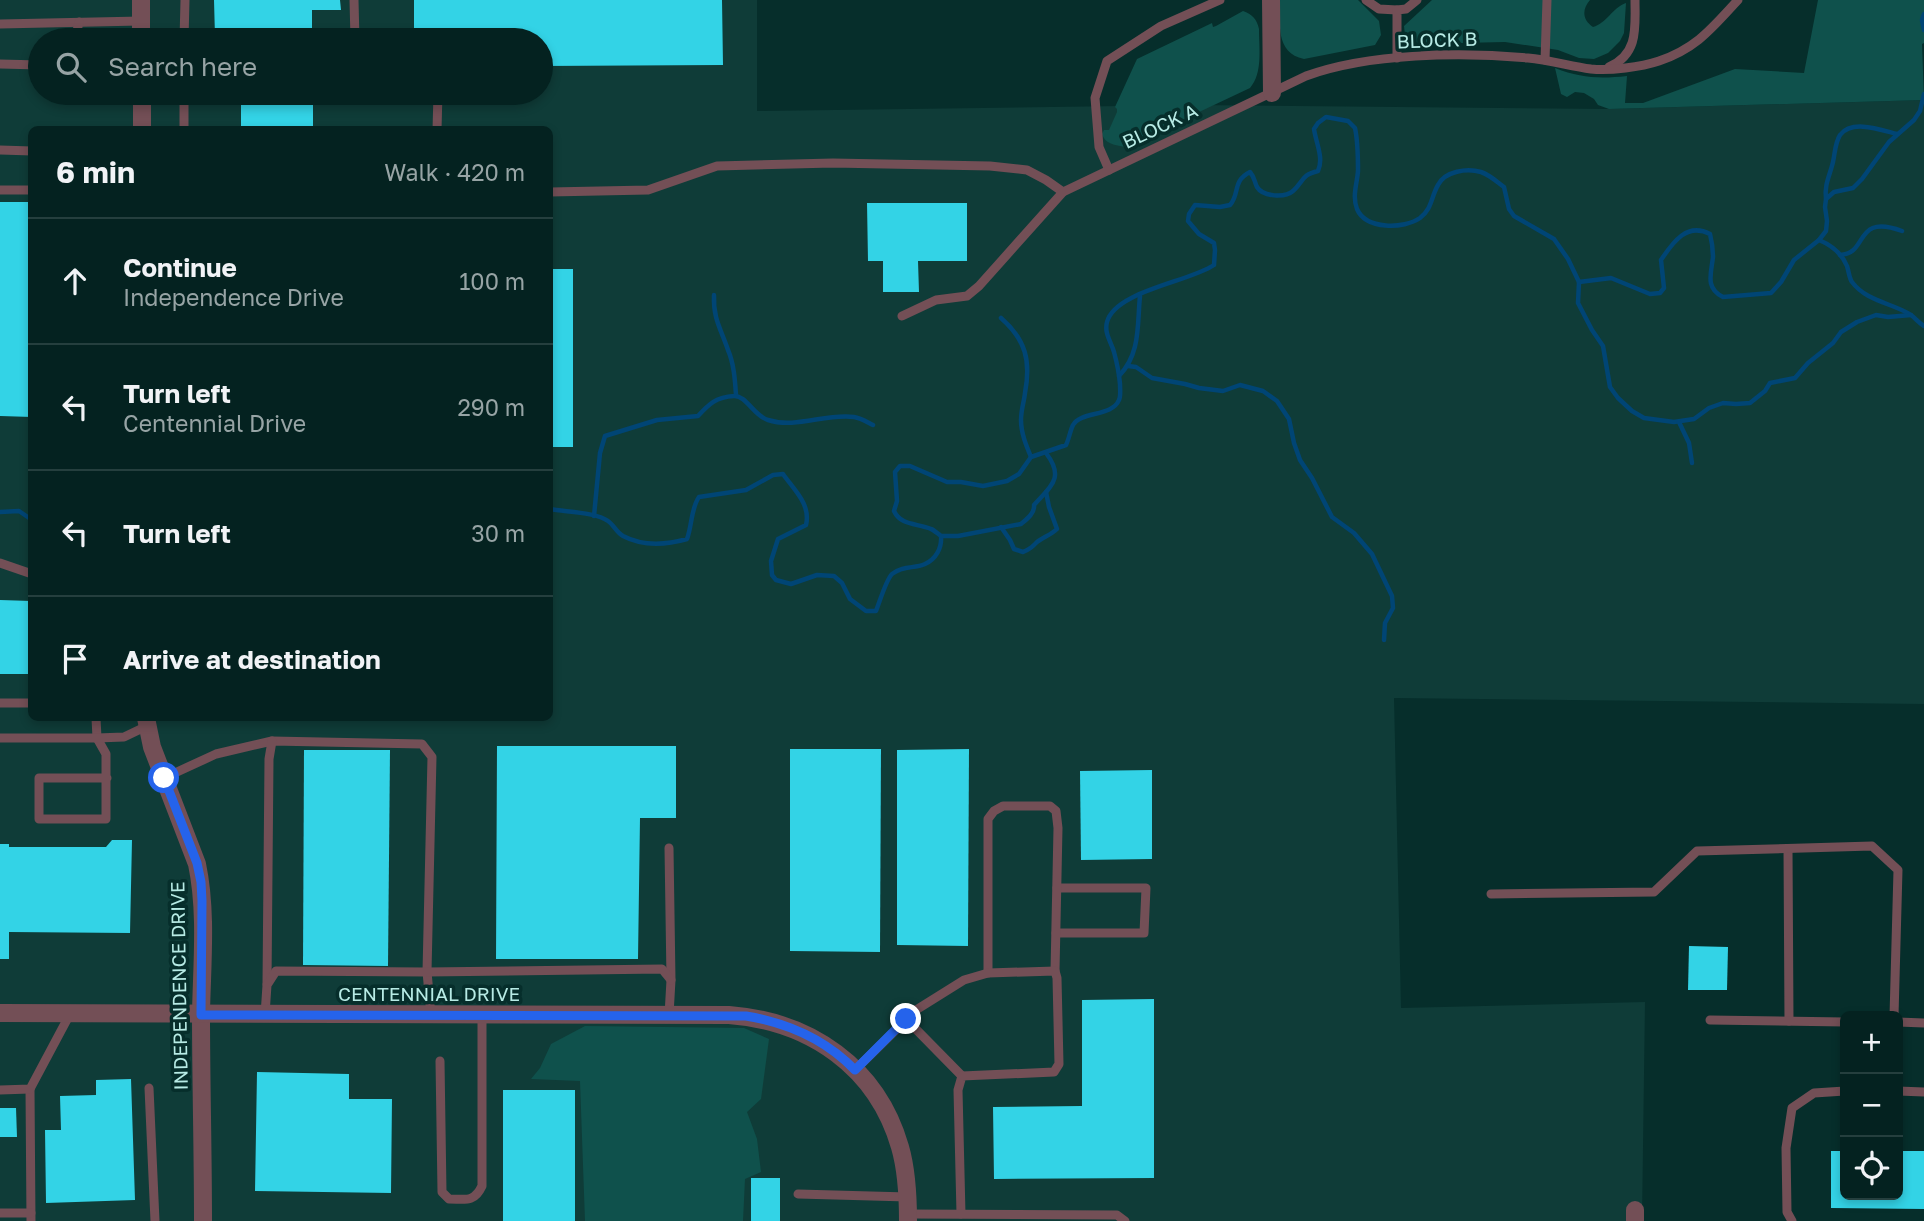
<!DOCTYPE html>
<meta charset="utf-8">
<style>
body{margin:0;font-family:"Golos Text",sans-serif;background:#122f2d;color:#f1f3f6}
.controls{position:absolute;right:21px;bottom:21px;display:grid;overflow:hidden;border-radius:10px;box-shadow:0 4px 10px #0003}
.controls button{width:63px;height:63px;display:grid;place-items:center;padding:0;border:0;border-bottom:2px solid #253f3e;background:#042220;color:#f1f3f6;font:35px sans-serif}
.stop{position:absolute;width:21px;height:21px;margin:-16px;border:5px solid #2563eb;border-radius:50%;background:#fff}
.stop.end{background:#2563eb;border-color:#fff;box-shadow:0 2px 7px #0008}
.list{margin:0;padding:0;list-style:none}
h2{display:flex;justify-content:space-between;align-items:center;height:91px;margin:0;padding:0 28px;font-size:30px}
h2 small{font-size:23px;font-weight:400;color:#97a4a5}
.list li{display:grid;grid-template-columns:46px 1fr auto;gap:21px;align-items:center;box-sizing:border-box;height:126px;padding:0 28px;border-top:2px solid #253f3e}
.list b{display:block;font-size:26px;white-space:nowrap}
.list p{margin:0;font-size:23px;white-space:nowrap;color:#97a4a5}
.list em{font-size:23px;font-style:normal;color:#97a4a5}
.icon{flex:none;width:38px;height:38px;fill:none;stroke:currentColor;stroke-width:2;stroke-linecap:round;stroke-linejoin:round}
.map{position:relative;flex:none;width:1924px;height:1221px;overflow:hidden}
.search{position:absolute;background:#042220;box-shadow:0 4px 10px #0003;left:28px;top:28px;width:525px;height:77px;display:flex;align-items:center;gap:18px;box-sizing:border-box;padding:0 24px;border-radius:38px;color:#97a4a5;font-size:26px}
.panel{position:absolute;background:#042220;box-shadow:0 4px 10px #0003;left:28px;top:126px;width:525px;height:595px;border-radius:10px}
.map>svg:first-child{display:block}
.built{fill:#0f3c38;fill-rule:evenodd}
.green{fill:#0f514c}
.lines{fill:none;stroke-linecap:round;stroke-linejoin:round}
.stream{stroke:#004575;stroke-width:4.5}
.building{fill:#33d3e6}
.service{stroke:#734f56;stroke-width:9}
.minor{stroke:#734f56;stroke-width:18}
.route{stroke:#2563eb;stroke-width:9}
.labels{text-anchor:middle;stroke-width:7;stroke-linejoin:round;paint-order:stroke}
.street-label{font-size:19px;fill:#b7ebe5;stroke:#062e2b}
</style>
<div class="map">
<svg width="1924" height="1221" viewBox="0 0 1924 1221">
<rect width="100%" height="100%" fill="#062e2b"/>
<path class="built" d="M0 0H757V111L1192 105 1609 109 1924 100V704L1394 698 1401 1008 1645 1002 1642 1221H0ZM40 40H541V93H40ZM32 130H550V718H32Z"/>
<g class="green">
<path d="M1280 0H1358L1379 21 1381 35 1375 45 1304 59C1275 53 1280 23 1280 0Z"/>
<path d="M1432 0H1590C1582 9 1582 20 1593 27 1607 23 1612 8 1626 3L1624 33 1620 41 1608 53 1594 59 1579 58 1558 50 1505 42 1415 44 1412 45 1405 36 1404 26Z"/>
<path d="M1818 0H1924V43L1922 44 1924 100 1609 109 1598 105 1594 99 1584 93 1575 92 1567 97 1561 94 1555 68C1581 78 1599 79 1627 76L1625 103H1643L1735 69 1804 73Z"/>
<path d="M1243 11C1252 14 1257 19 1259 29 1259 49 1263 73 1250 88L1125 147C1115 145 1105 144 1102 134L1104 130H1109L1117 112V109L1115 107 1137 59 1212 23 1213 27 1216 26Z"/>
<path d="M585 1026 744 1028 769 1039 761 1099 747 1112 757 1139 761 1172 745 1179 743 1221H585L580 1081 531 1079 540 1068 551 1044Z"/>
</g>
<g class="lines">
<g class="stream">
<path d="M1924 14 1922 20 1924 30"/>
<path d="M1826 199C1824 185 1830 175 1833 162 1835 153 1835 143 1840 135 1852 119 1881 130 1897 134"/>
<path d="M1819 240C1831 245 1842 254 1847 266 1849 272 1849 278 1852 282 1867 302 1893 303 1911 315 1915 318 1919 323 1924 326"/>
<path d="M1840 255C1869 254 1853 213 1902 231"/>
<path d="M1579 282 1578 303 1592 330 1603 346 1610 387 1618 398 1632 411 1644 418 1674 422 1694 419 1709 408 1723 403 1736 404 1750 403 1765 391 1770 383 1795 378 1808 363 1833 343 1841 332 1857 322 1876 315 1888 317 1911 315"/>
<path d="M714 295C713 319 721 329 728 350 734 364 735 380 736 395"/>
<path d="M1001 318C1026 340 1031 361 1025 393 1024 402 1021 410 1021 420 1021 433 1026 445 1031 457"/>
<path d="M1128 366 1136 367 1152 378 1185 384 1199 388 1223 391 1240 385 1263 391 1277 401 1289 419 1294 443 1300 460 1312 478 1332 517 1354 533 1372 554 1392 596 1393 608 1385 623 1384 640"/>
<path d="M1119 376C1141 353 1137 325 1140 296"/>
<path d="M1679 422 1689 443 1692 463"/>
<path d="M550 509C565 512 596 512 608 521 614 525 616 532 623 536 644 547 666 545 687 539 692 526 691 508 699 497L746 490 773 475 783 474C794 490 811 504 806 525L778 539 771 561 772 575 776 580 791 584 817 575 834 576 842 583 850 599 866 611H876C880 601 886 580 892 574 904 565 914 569 925 564 936 559 942 548 941 536 938 534 934 530 931 529 917 523 901 526 894 511L897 501 895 472 900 466H910L947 482H961L983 486 1007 481 1019 474 1031 457 1066 445C1069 439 1070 431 1073 425 1081 411 1112 417 1119 400 1121 396 1120 390 1120 384 1119 373 1117 363 1114 352 1111 342 1104 333 1107 322 1115 291 1189 282 1214 265L1215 250 1214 243 1199 234 1188 221 1189 214 1195 205 1220 207 1230 205C1240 194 1232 181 1250 172 1255 178 1254 181 1257 187 1263 197 1285 198 1293 191 1304 181 1301 175 1318 171 1324 158 1316 143 1314 129L1318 123 1326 117 1348 121 1355 128C1358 142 1358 157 1358 171 1357 184 1352 196 1357 209 1366 230 1404 229 1420 218 1432 209 1431 197 1438 185 1445 171 1467 168 1481 172 1490 175 1497 182 1504 187L1509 209 1514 216 1554 239 1568 259 1579 282 1611 278 1650 294 1660 293 1664 288 1661 260C1673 242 1687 222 1710 234 1712 242 1713 249 1713 257 1711 274 1705 288 1723 297L1771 293 1781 282 1794 260 1819 240 1826 231 1827 221 1825 207 1826 199 1834 192 1853 188 1862 179 1889 142 1914 120 1920 111 1924 94"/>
<path d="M0 512 19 511 32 520"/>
<path d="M594 516 600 453 605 436 657 420 698 416C709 404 716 397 734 396 746 395 754 416 768 420 796 429 826 413 854 417 861 418 867 422 873 425"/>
<path d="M1001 527 1010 540 1014 549 1023 552C1030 549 1032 547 1037 542 1043 537 1051 535 1057 529L1049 507 1046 492"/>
<path d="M941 536H958L1021 524C1027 519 1035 513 1034 505 1051 486 1065 478 1046 453"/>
</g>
</g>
<g class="building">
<path d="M214 0H340L341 10H312V40H241V37H215Z"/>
<path d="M414 0H722L723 65 541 66V40H414Z"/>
<rect x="241" y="93" width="72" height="37"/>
<path d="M0 202H32V417L0 416Z"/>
<path d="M867 203H967V261H918L919 292H883V261H868Z"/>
<rect x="550" y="269" width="23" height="178"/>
<path d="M0 600 32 601V674H0Z"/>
<path d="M497 746H676V818H640L638 959H496Z"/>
<path d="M790 749H881L880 952 790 951Z"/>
<path d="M969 749 968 946 897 945V750Z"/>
<path d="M304 750H390L388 966 303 965Z"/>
<path d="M1152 770V859L1081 860 1080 771Z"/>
<path d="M112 840H132L130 933 9 932V959H0V844H9V847H106Z"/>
<path d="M1689 946 1728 947 1727 990H1688Z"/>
<path d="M1154 999V1178L994 1179 993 1107 1082 1106V1000Z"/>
<path d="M257 1072 349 1074V1099H392L391 1193 255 1191Z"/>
<path d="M131 1079 135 1200 46 1203 45 1130H61L60 1096 96 1095V1080Z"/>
<rect x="503" y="1090" width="72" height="131"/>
<path d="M0 1108H16L17 1137H0Z"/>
<path d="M1898 1126H1902V1151H1924V1209L1831 1208V1151H1845V1195H1898Z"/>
<rect x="751" y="1178" width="29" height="43"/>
</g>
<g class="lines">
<g class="service">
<path d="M354 0 355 40"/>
<path d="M1366 0 1379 9 1397 10"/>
<path d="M0 24 141 21"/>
<path d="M75 40 79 22"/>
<path d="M184 40 185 0"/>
<path d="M1397 58V10L1406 9 1417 0"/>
<path d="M1545 60 1547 0"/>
<path d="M0 64 40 65"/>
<path d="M1609 67C1639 54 1635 27 1635 0"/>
<path d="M184 130V93"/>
<path d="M437 130 438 93"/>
<path d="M0 150 32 151"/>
<path d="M1109 170 1099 147 1095 98 1107 61 1161 26 1220 0"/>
<path d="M0 190H32"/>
<path d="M550 192 648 190 717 166 833 163 990 166 1027 170 1046 180 1063 192"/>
<path d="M902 316 936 300 967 296 979 286 1063 192 1306 76C1369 53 1461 52 1528 58 1549 60 1570 66 1591 69 1610 71 1641 67 1659 61 1697 48 1712 28 1738 0"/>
<path d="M0 563 32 574"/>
<path d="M0 703H32"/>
<path d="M96 718 97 738 106 754V819H39V778H107"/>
<path d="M0 738H97L124 737 147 726"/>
<path d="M164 778 216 754 272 741 422 744 432 757 427 972 431 1015"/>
<path d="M669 848 671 980 669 1015"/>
<path d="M1788 849 1789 1021"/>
<path d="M1491 894 1654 892 1697 851 1872 846 1898 870 1894 1016"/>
<path d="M1056 933H1144L1146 888H1057"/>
<path d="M988 973V819L994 811 1003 806H1050L1056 811 1058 828 1055 971"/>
<path d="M267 984 269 759 272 741"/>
<path d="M265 1015 267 985 276 971 427 972 662 969 671 980"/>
<path d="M906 1019 962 1076"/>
<path d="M1710 1020 1845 1022"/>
<path d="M1898 1022 1924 1023"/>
<path d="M440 1061 442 1192 449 1199C465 1199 474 1203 482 1186V1015"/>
<path d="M855 1070 916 1010 964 980 988 973 1055 971 1057 978 1059 1064 1054 1072 962 1076 958 1090 961 1214"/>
<path d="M149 1088 155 1221"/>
<path d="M30 1089 31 1221"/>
<path d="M0 1090 30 1089 70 1014"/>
<path d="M1898 1091 1924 1092"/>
<path d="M798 1194 908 1197"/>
<path d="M0 1213H31"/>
<path d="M908 1214 1117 1215 1125 1221"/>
<path d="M1792 1221 1787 1212 1786 1148 1792 1108 1814 1093 1845 1091"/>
</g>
<g class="minor">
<path d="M141 0V40"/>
<path d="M1271 0 1272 93"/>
<path d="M142 93V130"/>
<path d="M146 718 152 747 197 864C207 912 202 963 201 1013 201 1082 203 1152 203 1221"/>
<path d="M0 1013 729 1015C810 1021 877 1067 900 1147 907 1171 908 1196 908 1221"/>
<path d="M1635 1210V1221"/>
</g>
</g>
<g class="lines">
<path class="route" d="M164 778 197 863 201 882 202 901 201 1015 746 1016C788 1023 825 1039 855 1070L906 1019"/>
</g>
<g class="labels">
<g class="street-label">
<text transform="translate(1437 40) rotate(-2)" y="7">BLOCK B</text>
<text transform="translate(1160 126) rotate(-25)" y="7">BLOCK A</text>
<text transform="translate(179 986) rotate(-91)" y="7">INDEPENDENCE DRIVE</text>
<text x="429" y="1001">CENTENNIAL DRIVE</text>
</g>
</g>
</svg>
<div class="controls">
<button>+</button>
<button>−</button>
<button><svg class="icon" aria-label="locate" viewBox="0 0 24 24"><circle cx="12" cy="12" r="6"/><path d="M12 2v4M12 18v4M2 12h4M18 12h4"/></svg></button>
</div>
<div class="stop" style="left:164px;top:778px"></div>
<div class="stop end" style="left:906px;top:1019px"></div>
<div class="search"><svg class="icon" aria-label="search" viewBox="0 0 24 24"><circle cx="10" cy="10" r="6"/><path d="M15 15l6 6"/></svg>Search here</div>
<section class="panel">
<h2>6 min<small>Walk · 420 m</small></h2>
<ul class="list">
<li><svg class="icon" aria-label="ahead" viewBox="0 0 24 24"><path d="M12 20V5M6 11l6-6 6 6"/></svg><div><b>Continue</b><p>Independence Drive</p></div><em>100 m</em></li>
<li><svg class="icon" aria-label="left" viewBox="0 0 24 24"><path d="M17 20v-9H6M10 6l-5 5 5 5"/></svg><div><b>Turn left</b><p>Centennial Drive</p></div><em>290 m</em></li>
<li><svg class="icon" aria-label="left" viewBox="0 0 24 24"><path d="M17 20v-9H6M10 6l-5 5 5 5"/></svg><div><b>Turn left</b></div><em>30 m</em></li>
<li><svg class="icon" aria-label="arrive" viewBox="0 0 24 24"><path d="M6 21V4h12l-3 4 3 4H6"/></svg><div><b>Arrive at destination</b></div></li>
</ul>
</section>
</div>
